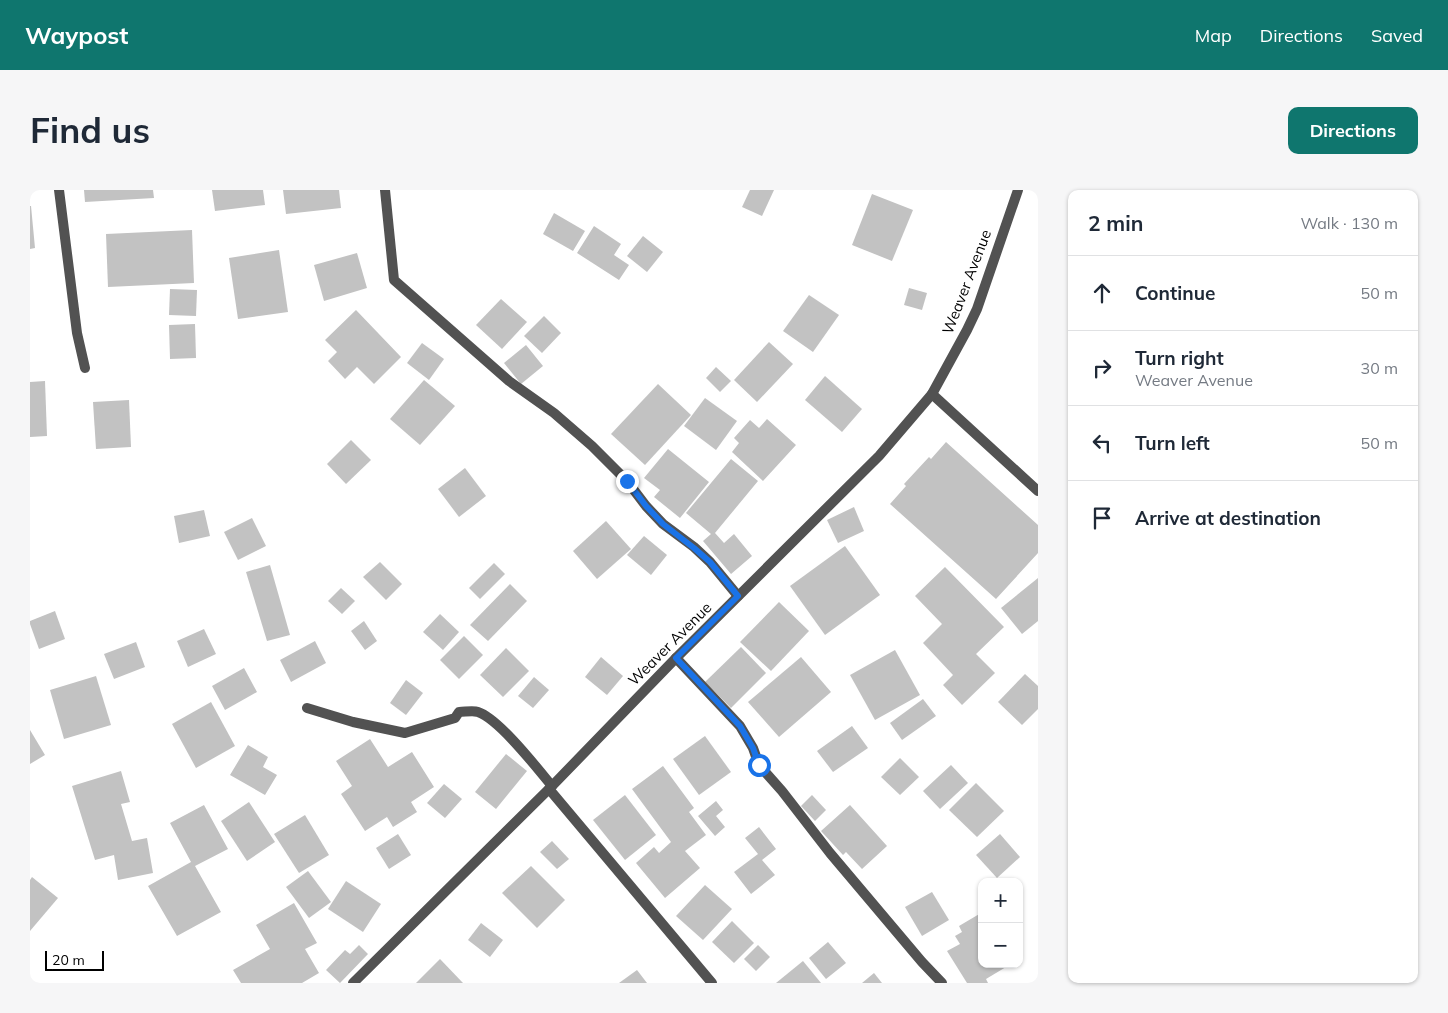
<!DOCTYPE html>
<meta charset="utf-8">
<style>
body{margin:0;font-family:Mulish,sans-serif;background:#f6f6f7;color:#1f2937}
.controls{position:absolute;right:15px;bottom:15px;display:grid;overflow:hidden;border-radius:10px;box-shadow:0 1px 4px #0004}
.controls button{width:45px;height:45px;display:grid;place-items:center;padding:0;border:0;border-bottom:1px solid #e0e1e3;background:#fff;color:#1f2937;font:25px sans-serif}
.scale{position:absolute;left:15px;bottom:12px;width:59px;box-sizing:border-box;padding-left:5px;border:2px solid #000;border-top:0;font-size:14px;line-height:18px;white-space:nowrap;color:#000;-webkit-text-stroke:4px #fff;paint-order:stroke}
.stop{position:absolute;width:15px;height:15px;margin:-11px;border:4px solid #1a73e8;border-radius:50%;background:#fff}
.stop.end{background:#1a73e8;border-color:#fff;box-shadow:0 1px 5px #0008}
.list{margin:0;padding:0;list-style:none}
h2{display:flex;justify-content:space-between;align-items:center;height:65px;margin:0;padding:0 20px;font-size:21px}
h2 small{font-size:16px;font-weight:400;color:#747a83}
.list li{display:grid;grid-template-columns:32px 1fr auto;gap:15px;align-items:center;box-sizing:border-box;height:75px;padding:0 20px;border-top:1px solid #e0e1e3}
.list b{display:block;font-size:19px;white-space:nowrap}
.list p{margin:0;font-size:16px;white-space:nowrap;color:#747a83}
.list em{font-size:16px;font-style:normal;color:#747a83}
.icon{flex:none;width:28px;height:28px;fill:none;stroke:currentColor;stroke-width:2;stroke-linecap:round;stroke-linejoin:round}
.map{position:relative;flex:none;width:1008px;height:793px;overflow:hidden;border-radius:10px}
header{display:flex;align-items:center;gap:30px;box-sizing:border-box;height:70px;padding:0 25px;background:#0f766e;color:#fff}
header strong{font-size:24px}
nav{display:flex;gap:28px;margin-inline-start:auto;font-size:18px}
.intro{display:flex;align-items:center;justify-content:space-between;box-sizing:border-box;height:120px;padding:0 30px}
h1{margin:0;font-size:35px}
.button{padding:12px 22px;border-radius:10px;background:#0f766e;color:#fff;font-size:18px;font-weight:700}
main{display:flex;gap:30px;padding:0 30px}
aside{flex:1;background:#fff;border-radius:10px;box-shadow:0 1px 4px #0004}
.map>svg:first-child{display:block}
.building{fill:#c2c2c2}
.lines{fill:none;stroke-linecap:round;stroke-linejoin:round}
.minor{stroke:#525252;stroke-width:10}
.tertiary{stroke:#525252;stroke-width:10}
.route{stroke:#1a73e8;stroke-width:6}
.labels{text-anchor:middle;stroke-width:4;stroke-linejoin:round;paint-order:stroke}
.street-label{font-size:15px;fill:#000;stroke:#fff}
</style>
<header>
<strong>Waypost</strong>
<nav><a>Map</a><a>Directions</a><a>Saved</a></nav>
</header>
<div class="intro"><h1>Find us</h1><a class="button">Directions</a></div>
<main>
<div class="map">
<svg width="1008" height="793" viewBox="0 0 1008 793">
<rect width="100%" height="100%" fill="#fff"/>
<g class="building">
<path d="M54 0H123L124 8 55 12Z"/>
<path d="M182 0H233L235 15 185 21Z"/>
<path d="M253 0H309L311 18 256 24Z"/>
<path d="M720 0H744L732 26 712 17Z"/>
<path d="M842 4 883 20 862 71 822 55Z"/>
<path d="M0 16H1L5 58 0 59Z"/>
<path d="M524 23 555 41 543 61 513 44Z"/>
<path d="M564 36 591 54 584 65 599 75 589 90 547 63Z"/>
<path d="M162 40 164 93 78 97 76 44Z"/>
<path d="M613 46 633 62 617 82 597 66Z"/>
<path d="M249 60 258 122 208 129 199 68Z"/>
<path d="M327 63 337 98 294 111 284 75Z"/>
<path d="M879 98 897 103 892 120 874 115Z"/>
<path d="M140 99 167 100 166 126 139 125Z"/>
<path d="M779 105 809 125 783 162 753 141Z"/>
<path d="M471 109 497 132 472 159 446 135Z"/>
<path d="M326 120 371 167 344 194 327 177 315 189 298 171 307 162 295 150Z"/>
<path d="M514 126 531 143 512 163 494 146Z"/>
<path d="M165 134 166 168 140 169 139 135Z"/>
<path d="M739 152 763 174 727 212 704 190Z"/>
<path d="M392 153 414 169 399 190 377 173Z"/>
<path d="M496 155 513 176 491 194 474 173Z"/>
<path d="M686 177 701 191 690 202 676 188Z"/>
<path d="M795 186 832 219 812 242 775 210Z"/>
<path d="M394 190 425 216 390 255 360 229Z"/>
<path d="M15 191 17 246 0 247V192Z"/>
<path d="M628 194 661 225 615 275 581 244Z"/>
<path d="M675 208 707 231 686 260 654 236Z"/>
<path d="M99 210 101 257 66 259 63 212Z"/>
<path d="M737 229 766 255 733 291 702 262 709 253 704 248 720 230 729 238Z"/>
<path d="M321 250 341 270 316 294 297 274Z"/>
<path d="M916 252 1008 335V363L966 409 860 314 876 296 874 294 899 267 901 269Z"/>
<path d="M638 259 679 292 650 328 624 307 630 300 614 288Z"/>
<path d="M701 269 728 291 685 343 694 353 704 344 722 366 701 384 673 351 681 344 656 323Z"/>
<path d="M435 278 456 306 429 327 408 299Z"/>
<path d="M824 317 834 341 808 353 797 330Z"/>
<path d="M174 320 180 346 149 353 144 326Z"/>
<path d="M222 328 236 356 208 370 194 342Z"/>
<path d="M576 331 601 359 567 389 543 361Z"/>
<path d="M614 346 637 365 621 385 597 365Z"/>
<path d="M815 356 850 405 795 445 760 396Z"/>
<path d="M350 372 372 394 356 410 333 387Z"/>
<path d="M464 373 475 384 450 409 439 398Z"/>
<path d="M240 375 260 445 237 451 216 382Z"/>
<path d="M915 377 974 437 946 464 965 483 932 515 913 495 923 485 893 453 912 434 885 406Z"/>
<path d="M1008 388V431L992 444 971 418Z"/>
<path d="M480 394 497 411 458 451 440 435Z"/>
<path d="M311 398 325 411 312 424 298 411Z"/>
<path d="M749 412 779 441 741 481 710 452Z"/>
<path d="M25 421 35 449 9 459 0 434V431Z"/>
<path d="M410 424 429 442 413 460 393 442Z"/>
<path d="M334 431 347 451 335 460 321 441Z"/>
<path d="M174 439 186 464 158 477 147 451Z"/>
<path d="M434 446 453 465 429 489 410 470Z"/>
<path d="M285 451 296 473 261 492 250 470Z"/>
<path d="M106 452 115 477 84 489 74 464Z"/>
<path d="M711 457 736 483 701 518 675 492Z"/>
<path d="M476 458 499 481 473 507 450 485Z"/>
<path d="M865 460 890 505 845 530 820 485Z"/>
<path d="M571 467 593 486 577 505 555 487Z"/>
<path d="M771 467 801 502 749 547 718 512Z"/>
<path d="M214 478 227 502 195 520 182 496Z"/>
<path d="M995 484 1008 496V519L992 535 968 512Z"/>
<path d="M66 486 81 535 34 549 20 500Z"/>
<path d="M504 487 519 500 503 518 488 506Z"/>
<path d="M376 490 393 503 376 525 360 513Z"/>
<path d="M893 509 906 526 872 550 860 533Z"/>
<path d="M181 512 205 556 166 578 142 534Z"/>
<path d="M822 536 838 558 803 582 787 561Z"/>
<path d="M0 540 15 565 0 574Z"/>
<path d="M675 546 701 582 669 605 643 569Z"/>
<path d="M340 549 358 577 382 562 404 597 381 612 387 622 363 637 357 627 335 641 311 604 322 596 306 571Z"/>
<path d="M218 555 238 567 233 577 247 585 235 605 200 585Z"/>
<path d="M476 564 497 581 466 619 445 602Z"/>
<path d="M870 568 889 587 870 605 851 587Z"/>
<path d="M921 575 938 593 910 619 893 601Z"/>
<path d="M633 576 664 618 659 622 676 645 655 661 670 678 635 708 606 673 624 657 629 663 641 652 602 599Z"/>
<path d="M91 581 100 612 91 614 102 651 117 648 123 683 88 690 84 665 65 670 42 596Z"/>
<path d="M946 593 974 621 947 647 919 620Z"/>
<path d="M414 594 432 609 415 628 397 613Z"/>
<path d="M595 605 626 645 595 670 563 630Z"/>
<path d="M782 605 796 620 785 631 771 616Z"/>
<path d="M686 611 693 620 686 626 695 637 685 646 668 626Z"/>
<path d="M219 612 245 652 217 671 191 631Z"/>
<path d="M174 615 198 659 165 676 191 722 147 746 118 696 161 672 140 633Z"/>
<path d="M820 615 857 656 832 679 816 662 813 665 791 641Z"/>
<path d="M275 625 299 665 269 683 244 644Z"/>
<path d="M729 637 746 659 732 670 745 685 721 704 704 682 728 664 715 648Z"/>
<path d="M368 644 381 665 359 679 346 658Z"/>
<path d="M970 644 990 667 967 688 946 665Z"/>
<path d="M522 651 539 669 527 679 510 662Z"/>
<path d="M501 676 535 710 507 738 472 703Z"/>
<path d="M278 681 301 712 279 728 256 697Z"/>
<path d="M2 687 28 708 0 741V690Z"/>
<path d="M316 691 351 714 333 742 298 719Z"/>
<path d="M675 695 702 719 673 750 646 726Z"/>
<path d="M902 702 919 730 892 746 875 717Z"/>
<path d="M264 713 287 753 275 759 289 783 272 793H211L203 780 240 759 226 735Z"/>
<path d="M951 723 952 774H981L956 789 958 793H937L917 761 930 754 925 746 932 742 929 736Z"/>
<path d="M702 731 724 753 704 773 682 752Z"/>
<path d="M451 733 473 750 460 767 438 750Z"/>
<path d="M798 752 816 773 796 789 779 768Z"/>
<path d="M329 755 338 764 310 793 296 780 315 760 320 764Z"/>
<path d="M728 755 740 767 726 781 714 769Z"/>
<path d="M410 769 433 793H386Z"/>
<path d="M773 771 791 793H746Z"/>
<path d="M607 780 617 793H589Z"/>
<path d="M844 783 852 793H832Z"/>
</g>
<g class="lines">
<g class="minor">
<path d="M29 0 47 143 55 178"/>
<path d="M355 0 364 90 479 191 524 223 562 256 597 291 616 316 633 334 664 357 680 372 708 406"/>
<path d="M902 204 1008 301"/>
<path d="M646 468 710 536 723 558 729 575 752 601 800 663 892 772 912 793"/>
<path d="M277 518 323 532 375 543 425 528 429 522C435 522 443 520 448 522 469 529 507 578 522 596"/>
<path d="M519 599 682 793"/>
</g>
<path class="tertiary" d="M323 793 522 596 646 468 849 266 902 204 937 140 947 119 988 0"/>
</g>
<g class="lines">
<path class="route" d="M597 291 616 316 633 334 664 358 680 372 708 406 646 468 710 536 723 558 729 575"/>
</g>
<g class="labels">
<g class="street-label">
<text transform="translate(937 92) rotate(-69)" y="5">Weaver Avenue</text>
<text transform="translate(640 454) rotate(-45)" y="5">Weaver Avenue</text>
</g>
</g>
</svg>
<div class="controls">
<button>+</button>
<button>−</button>
</div>
<div class="scale">20 m</div>
<div class="stop" style="left:729px;top:575px"></div>
<div class="stop end" style="left:597px;top:291px"></div>
</div>
<aside>
<h2>2 min<small>Walk · 130 m</small></h2>
<ul class="list">
<li><svg class="icon" aria-label="ahead" viewBox="0 0 24 24"><path d="M12 20V5M6 11l6-6 6 6"/></svg><div><b>Continue</b></div><em>50 m</em></li>
<li><svg class="icon" aria-label="right" viewBox="0 0 24 24"><path d="M7 20v-9h11M14 6l5 5-5 5"/></svg><div><b>Turn right</b><p>Weaver Avenue</p></div><em>30 m</em></li>
<li><svg class="icon" aria-label="left" viewBox="0 0 24 24"><path d="M17 20v-9H6M10 6l-5 5 5 5"/></svg><div><b>Turn left</b></div><em>50 m</em></li>
<li><svg class="icon" aria-label="arrive" viewBox="0 0 24 24"><path d="M6 21V4h12l-3 4 3 4H6"/></svg><div><b>Arrive at destination</b></div></li>
</ul>
</aside>
</main>
